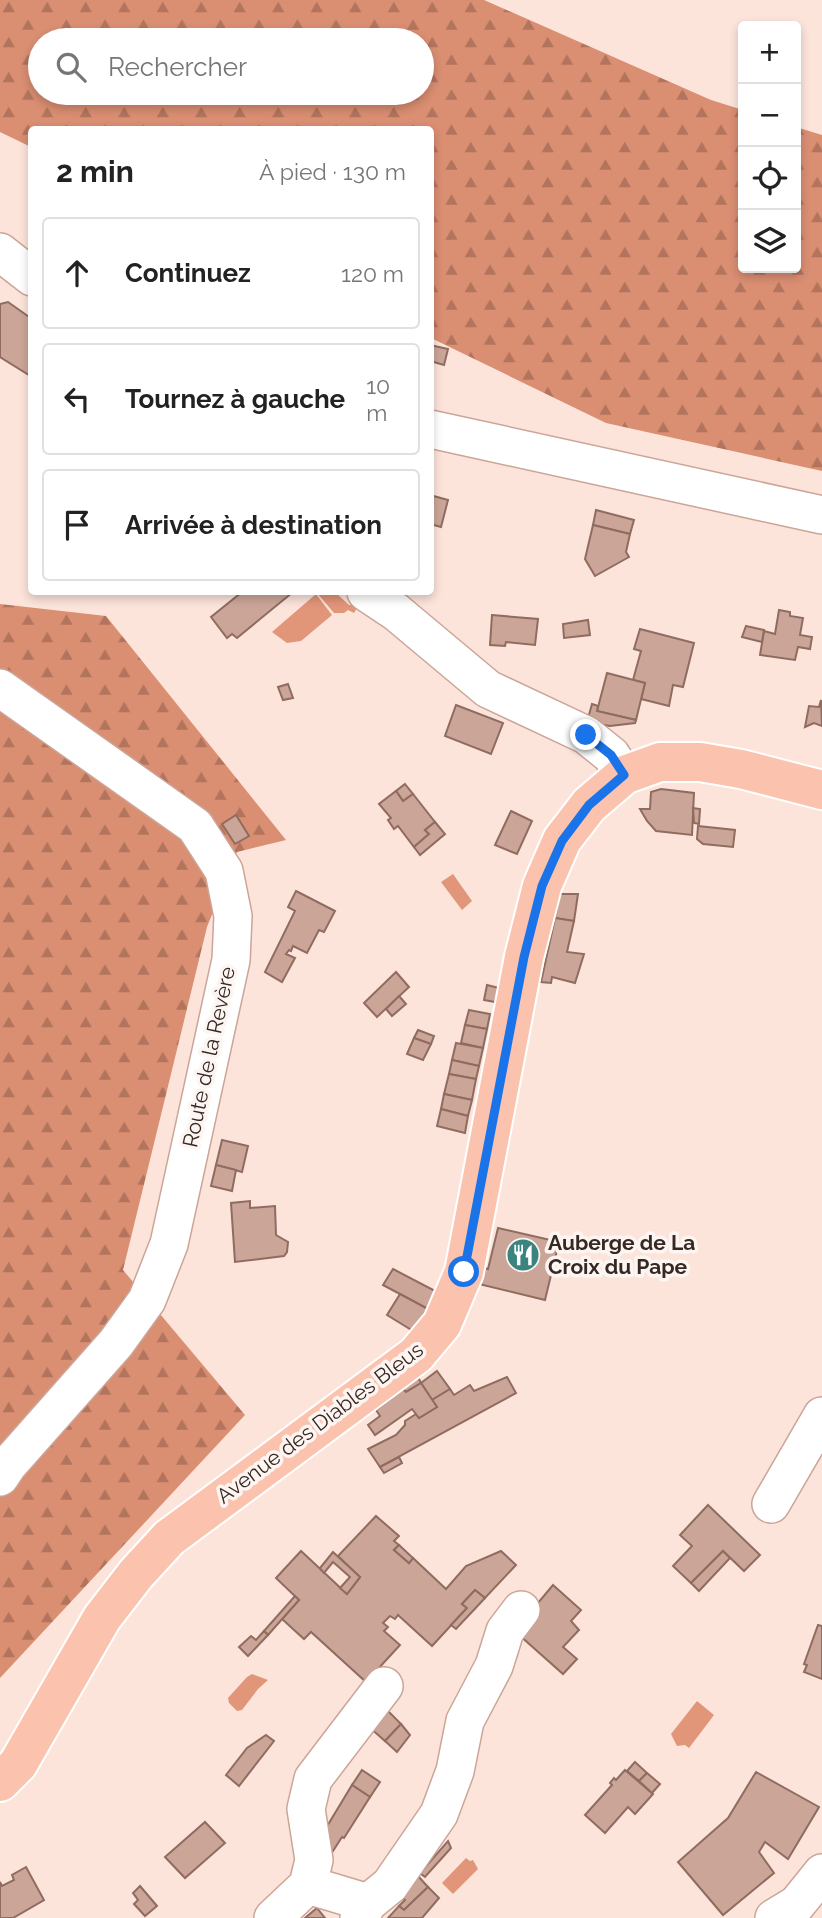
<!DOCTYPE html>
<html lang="fr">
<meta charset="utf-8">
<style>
body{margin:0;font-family:Raleway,sans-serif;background:#f2f2f2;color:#222}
.controls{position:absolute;right:21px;top:21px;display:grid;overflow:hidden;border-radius:7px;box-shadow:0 4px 10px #0003}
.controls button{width:63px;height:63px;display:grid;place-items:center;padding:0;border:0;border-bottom:2px solid #e0e0e0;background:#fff;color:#222;font:35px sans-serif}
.stop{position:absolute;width:21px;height:21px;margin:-16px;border:5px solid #1a73e8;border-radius:50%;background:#fff}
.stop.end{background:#1a73e8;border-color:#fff;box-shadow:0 2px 7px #0008}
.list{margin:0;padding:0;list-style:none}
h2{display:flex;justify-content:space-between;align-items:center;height:91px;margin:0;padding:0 28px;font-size:30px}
h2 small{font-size:23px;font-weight:400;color:#767676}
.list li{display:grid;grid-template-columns:46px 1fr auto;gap:21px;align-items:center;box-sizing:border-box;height:112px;margin:0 14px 14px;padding:0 14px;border:2px solid #e0e0e0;border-radius:7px}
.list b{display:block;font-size:26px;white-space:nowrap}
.list em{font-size:23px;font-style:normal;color:#767676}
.icon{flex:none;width:38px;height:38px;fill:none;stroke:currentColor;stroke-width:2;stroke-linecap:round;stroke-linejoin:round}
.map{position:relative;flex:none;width:822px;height:1918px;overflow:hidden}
.search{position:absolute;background:#fff;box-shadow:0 4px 10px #0003;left:28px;top:28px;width:406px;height:77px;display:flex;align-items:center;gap:18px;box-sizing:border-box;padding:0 24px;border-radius:38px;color:#767676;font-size:26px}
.panel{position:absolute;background:#fff;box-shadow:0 4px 10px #0003;left:28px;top:126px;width:406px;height:469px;border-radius:7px}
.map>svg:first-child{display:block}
.forest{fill:url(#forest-firs);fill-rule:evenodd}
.water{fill:#e19579}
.building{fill:#cba698;stroke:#8f6c5f;stroke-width:2}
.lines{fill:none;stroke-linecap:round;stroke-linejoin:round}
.minor-casing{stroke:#cba597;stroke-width:40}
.major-casing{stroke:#fff;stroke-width:42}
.minor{stroke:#fff;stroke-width:37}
.major{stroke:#fbc3ae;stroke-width:38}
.route{stroke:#1a73e8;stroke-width:9}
.labels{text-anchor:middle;stroke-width:7;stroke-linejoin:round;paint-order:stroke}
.street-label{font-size:21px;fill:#362822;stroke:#fdf5f2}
.poi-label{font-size:21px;font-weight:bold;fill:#362822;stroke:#fdf5f2;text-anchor:start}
</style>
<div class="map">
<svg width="822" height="1918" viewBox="0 0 822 1918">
<defs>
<pattern id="forest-firs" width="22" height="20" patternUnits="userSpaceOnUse" patternTransform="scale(1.75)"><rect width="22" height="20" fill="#da8e72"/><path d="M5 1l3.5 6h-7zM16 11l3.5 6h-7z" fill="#b2745d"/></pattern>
</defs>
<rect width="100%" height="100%" fill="#fce4db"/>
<g class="forest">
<path d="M0 0H484L711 100 743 110V268H796V127L822 135V471L606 423 431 338 430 130H32L31 147 0 132ZM40 40H422V93H40Z"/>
<path d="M0 604 106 616 286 840 237 852 207 927 123 1270 245 1415 0 1678Z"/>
</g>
<g class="water">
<path d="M320 592H335L349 605 355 604 357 608 354 613 348 610 344 613H334L317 593Z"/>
<path d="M316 594 332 615 301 641 287 643 272 632Z"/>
<path d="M453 874 472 901 462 910 441 882Z"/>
<path d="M252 1674 268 1680 258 1689 242 1710 237 1711 229 1703 228 1698 247 1677Z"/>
<path d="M697 1701 714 1715 689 1748 685 1745 677 1746 671 1734Z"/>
<path d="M466 1858 470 1861 473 1860 478 1869 453 1894 442 1883Z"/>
</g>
<g class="building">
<path d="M8 302 32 319V377L0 357V304Z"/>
<path d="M430 345 448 349 444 365 430 361Z"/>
<path d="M430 495 448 500 441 527 430 524Z"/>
<path d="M596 510 634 520 630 534 593 525Z"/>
<path d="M593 525 630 534 626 552 629 557 595 576 585 559Z"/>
<path d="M242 592H293L237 638 232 634 227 638 211 617Z"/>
<path d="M779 610 790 612V616L803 618 800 635 812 637 810 649 798 647 795 660 760 655 764 631 775 634Z"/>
<path d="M492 615 538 619 535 645 506 642 505 646 490 645Z"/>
<path d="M588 620 590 635 564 638 563 624Z"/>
<path d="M746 626 764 630 762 642 742 637Z"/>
<path d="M640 629 694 643 683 687 673 685 669 706 641 699 645 683 633 680 641 651 634 649Z"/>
<path d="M607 673 645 683 636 720 597 711Z"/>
<path d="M288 684 293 698 283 700 278 687Z"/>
<path d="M821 700 822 726 814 723 805 727 809 706 819 707Z"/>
<path d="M592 704 598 706 597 711 636 720 635 723 610 726 587 722Z"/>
<path d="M456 705 503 723 491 754 445 736Z"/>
<path d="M405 784 413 794 403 801 396 791Z"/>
<path d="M661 789 694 793 692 835 656 831 647 821 640 809H650L651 792Z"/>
<path d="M396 791 403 801 413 794 435 822 425 830 429 834 414 847 398 826 394 829 388 820 391 818 379 804Z"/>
<path d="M693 808 700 809 699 824 694 823Z"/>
<path d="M511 811 532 821 517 854 495 845Z"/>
<path d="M236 815 249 836 235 844 222 824Z"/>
<path d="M435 822 445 834 420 855 414 847 429 834 425 830Z"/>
<path d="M698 826 735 830 733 847 703 844 697 839Z"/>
<path d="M296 891 335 911 324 932 319 930 307 953 293 946 291 951 289 950 286 954 295 958 282 982 265 972 295 911 288 907Z"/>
<path d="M560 894H578L574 921 555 918Z"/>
<path d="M555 918 574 921 567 952 584 954 575 983 552 977 551 983 541 982Z"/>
<path d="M396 972 409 987 377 1017 364 1003Z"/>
<path d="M487 985 499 988 495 1002 484 1000Z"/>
<path d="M399 996 406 1004 392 1016 386 1009Z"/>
<path d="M469 1010 490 1014 487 1029 465 1025Z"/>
<path d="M465 1025 487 1029 483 1048 461 1043Z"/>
<path d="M418 1030 434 1036 431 1044 414 1038Z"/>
<path d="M414 1038 431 1044 423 1060 407 1054Z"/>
<path d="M456 1043 483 1048 479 1066 452 1060Z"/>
<path d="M452 1060 479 1066 476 1079 449 1074Z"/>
<path d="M449 1074 476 1079 472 1100 444 1094Z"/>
<path d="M444 1094 472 1100 468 1116 441 1109Z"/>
<path d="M441 1109 468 1116 465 1133 437 1126Z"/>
<path d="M222 1140 248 1146 242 1172 216 1165Z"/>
<path d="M216 1165 236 1170 232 1191 211 1186Z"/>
<path d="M250 1201V1208L275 1206 276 1235 288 1242 287 1252 284 1256 235 1262 231 1203Z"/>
<path d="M498 1228 559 1242 545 1300 479 1284 483 1268 488 1269Z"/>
<path d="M393 1269 437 1292 428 1309 383 1285Z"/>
<path d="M400 1294 428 1309 413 1331 387 1315Z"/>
<path d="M437 1371 450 1389 432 1400 421 1383Z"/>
<path d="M418 1377 421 1383 406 1392 403 1389Z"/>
<path d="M507 1377 516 1393 380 1467 368 1449 396 1435 405 1425V1421L416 1414 419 1418 437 1407 432 1400 450 1389 454 1395 470 1385 474 1391Z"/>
<path d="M421 1383 437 1407 419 1418 412 1409 375 1435 368 1425 380 1416 376 1410 403 1389 406 1392Z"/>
<path d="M399 1457 402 1463 384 1473 380 1467Z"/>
<path d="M708 1505 760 1555 744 1571 723 1551 691 1583 673 1566 692 1546 680 1535Z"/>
<path d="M376 1516 399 1536 394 1541 399 1545 394 1550 409 1563 413 1558 446 1589 466 1566 501 1551 516 1565 485 1598 475 1590 462 1604 467 1608 432 1646 398 1615 395 1619 390 1616 383 1623 388 1627 384 1631 400 1645 366 1682 311 1632 304 1639 282 1619 299 1600 276 1578 301 1551 347 1594 360 1577 338 1556Z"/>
<path d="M399 1545 413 1558 409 1563 394 1550Z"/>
<path d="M723 1551 730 1558 699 1591 691 1583Z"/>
<path d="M333 1552 360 1577 347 1594 340 1588 350 1577 333 1562 324 1573 320 1568Z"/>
<path d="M553 1585 581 1610 571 1621 579 1630 563 1647 577 1659 563 1674 518 1634 532 1610Z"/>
<path d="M475 1590 485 1598 456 1629 451 1625 467 1608 462 1604Z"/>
<path d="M295 1596 299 1600 268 1635 264 1631Z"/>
<path d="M818 1625 822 1626V1679L804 1672 807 1665 804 1664Z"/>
<path d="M264 1631 268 1635 248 1656 239 1647 251 1636 256 1640Z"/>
<path d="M384 1707 401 1724 385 1741 368 1726Z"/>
<path d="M401 1724 410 1735 397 1752 385 1741Z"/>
<path d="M266 1735 274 1741 239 1786 226 1775 247 1748Z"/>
<path d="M635 1762 647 1773 639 1781 627 1771Z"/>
<path d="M362 1770 380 1782 370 1797 352 1785Z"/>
<path d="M625 1770 653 1794 635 1814 628 1807 605 1833 585 1815 612 1785 610 1783 614 1778 616 1780Z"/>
<path d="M756 1772 819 1807 788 1859 765 1842 759 1852 774 1873 723 1915 678 1862 728 1818Z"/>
<path d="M647 1773 660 1784 652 1793 639 1781Z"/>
<path d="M352 1785 370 1797 344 1838 342 1837 331 1854 326 1828Z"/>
<path d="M205 1822 225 1843 185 1878 165 1857Z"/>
<path d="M448 1841 451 1848 425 1877 420 1873Z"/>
<path d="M26 1867 44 1900 13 1918H0V1882L2 1886 14 1880 12 1875Z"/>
<path d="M418 1876 428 1887 404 1910 399 1906 405 1900 401 1896Z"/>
<path d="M140 1886 157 1906 145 1916 134 1904 138 1900 133 1893Z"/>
<path d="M428 1887 439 1898 422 1918H388L399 1906 404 1910Z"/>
<path d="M317 1908 325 1918H305Z"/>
</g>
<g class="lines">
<defs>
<g id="minor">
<path d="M0 252 32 277"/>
<path d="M430 429 822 515"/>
<path d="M366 592 396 612 488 689 586 735 611 755 624 775"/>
<path d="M0 688 195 826 224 871 233 916 231 960 169 1244 147 1300 116 1343 8 1465 0 1477"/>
<path d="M771 1504 822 1416"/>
<path d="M308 1885 368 1903"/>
<path d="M273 1918 308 1885 314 1860 306 1809 313 1779 384 1686"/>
<path d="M359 1918 368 1903 390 1885 439 1814 455 1771 465 1721 494 1666 505 1631 521 1610"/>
<path d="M774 1918 797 1904 822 1873"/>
</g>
<path id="major" d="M0 1782 18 1764 102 1618 136 1574 169 1538 416 1355 442 1324 464 1272 524 957 542 886 562 840 589 805 624 775 660 762H700L741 769 822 790"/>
</defs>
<use href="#minor" class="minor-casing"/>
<use href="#major" class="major-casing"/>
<use href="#minor" class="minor"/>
<use href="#major" class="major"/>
</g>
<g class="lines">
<path class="route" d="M464 1272 524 957 542 886 562 841 589 805 624 775 611 755 586 735"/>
</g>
<defs>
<symbol id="restaurant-disc" viewBox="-11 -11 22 22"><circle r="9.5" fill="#3b837f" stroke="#fdf5f2"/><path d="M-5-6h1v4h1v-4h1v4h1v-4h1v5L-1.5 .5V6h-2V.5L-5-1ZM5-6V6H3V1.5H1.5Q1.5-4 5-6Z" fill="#fff"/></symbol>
</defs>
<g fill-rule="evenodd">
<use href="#restaurant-disc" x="504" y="1236" width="38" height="38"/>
</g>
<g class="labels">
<g class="street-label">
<text transform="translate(209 1057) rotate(-78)" y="7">Route de la Revère</text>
<text transform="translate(320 1423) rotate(-37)" y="7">Avenue des Diables Bleus</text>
</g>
<g class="poi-label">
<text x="548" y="1250">Auberge de La<tspan x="548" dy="24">Croix du Pape</tspan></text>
</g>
</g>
</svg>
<div class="controls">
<button>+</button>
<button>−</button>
<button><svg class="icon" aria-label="locate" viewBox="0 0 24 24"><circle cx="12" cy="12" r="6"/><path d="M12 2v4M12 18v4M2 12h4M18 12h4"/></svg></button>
<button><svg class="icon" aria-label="layers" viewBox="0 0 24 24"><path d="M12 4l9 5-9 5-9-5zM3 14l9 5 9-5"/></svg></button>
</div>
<div class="stop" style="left:464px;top:1272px"></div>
<div class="stop end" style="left:586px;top:735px"></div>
<div class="search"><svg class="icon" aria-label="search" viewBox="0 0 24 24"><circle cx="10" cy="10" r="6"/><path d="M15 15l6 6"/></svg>Rechercher</div>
<section class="panel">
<h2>2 min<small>À pied · 130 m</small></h2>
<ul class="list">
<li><svg class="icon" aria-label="ahead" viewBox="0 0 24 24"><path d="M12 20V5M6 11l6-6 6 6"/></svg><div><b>Continuez</b></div><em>120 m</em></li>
<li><svg class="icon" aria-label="left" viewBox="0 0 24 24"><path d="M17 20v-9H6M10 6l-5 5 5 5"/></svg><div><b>Tournez à gauche</b></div><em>10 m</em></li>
<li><svg class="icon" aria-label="arrive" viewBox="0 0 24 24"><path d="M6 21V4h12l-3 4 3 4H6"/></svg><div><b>Arrivée à destination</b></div></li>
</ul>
</section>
</div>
